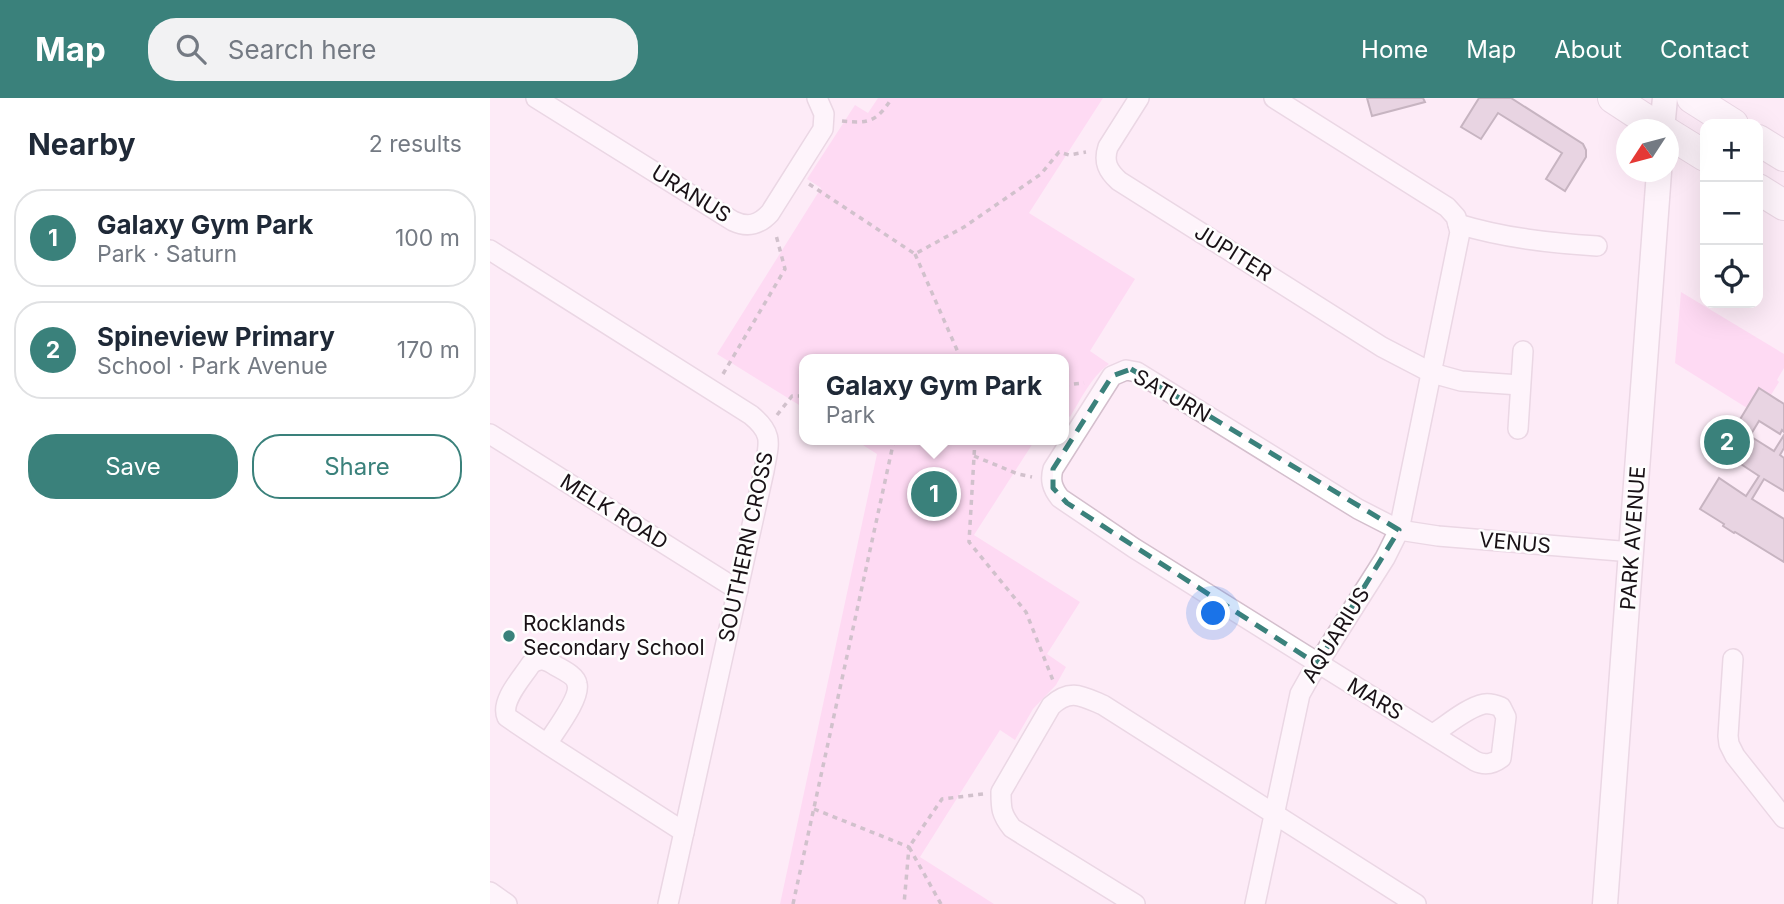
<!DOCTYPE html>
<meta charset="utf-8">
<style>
body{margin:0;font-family:Inter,sans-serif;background:#f2f2f3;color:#1f2937}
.controls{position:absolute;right:21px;top:21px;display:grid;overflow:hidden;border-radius:14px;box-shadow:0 7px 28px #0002}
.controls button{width:63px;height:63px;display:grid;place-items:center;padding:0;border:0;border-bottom:2px solid #e0e1e3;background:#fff;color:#1f2937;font:35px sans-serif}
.compass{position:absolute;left:1126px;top:21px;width:63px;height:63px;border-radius:50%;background:#fff;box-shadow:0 7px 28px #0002;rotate:234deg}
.you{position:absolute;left:724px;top:516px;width:24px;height:24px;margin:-18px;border:5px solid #fff;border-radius:50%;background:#1a73e8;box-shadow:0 0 0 10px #1a73e833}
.badge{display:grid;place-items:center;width:46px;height:46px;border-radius:50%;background:#3a817b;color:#fff;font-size:23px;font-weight:700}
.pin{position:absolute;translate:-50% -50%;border:4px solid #fff;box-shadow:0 2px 7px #0006}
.popup{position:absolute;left:309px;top:256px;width:270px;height:91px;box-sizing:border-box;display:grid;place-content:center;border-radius:14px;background:#fff;filter:drop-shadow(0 2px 5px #0005);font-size:23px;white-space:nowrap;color:#747a83}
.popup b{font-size:26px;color:#1f2937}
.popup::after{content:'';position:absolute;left:50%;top:100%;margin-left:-14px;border:14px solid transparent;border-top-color:#fff}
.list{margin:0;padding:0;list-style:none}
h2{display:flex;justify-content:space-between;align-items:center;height:91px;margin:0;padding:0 28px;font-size:30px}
h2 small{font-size:23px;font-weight:400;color:#747a83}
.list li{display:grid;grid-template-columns:46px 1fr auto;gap:21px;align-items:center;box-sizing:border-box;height:98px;margin:0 14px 14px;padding:0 14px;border:2px solid #e0e1e3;border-radius:28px}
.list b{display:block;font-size:26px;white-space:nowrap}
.list p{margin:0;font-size:23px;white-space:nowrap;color:#747a83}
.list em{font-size:23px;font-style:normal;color:#747a83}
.actions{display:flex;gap:14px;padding:21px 28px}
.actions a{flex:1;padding:16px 0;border:2px solid #3a817b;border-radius:28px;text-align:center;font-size:24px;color:#3a817b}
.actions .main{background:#3a817b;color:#fff}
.icon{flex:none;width:38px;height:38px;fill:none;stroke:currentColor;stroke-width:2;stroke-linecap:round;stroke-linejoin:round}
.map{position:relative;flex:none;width:1294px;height:806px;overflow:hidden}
header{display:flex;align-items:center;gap:42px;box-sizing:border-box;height:98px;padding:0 35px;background:#3a817b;color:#fff}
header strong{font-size:33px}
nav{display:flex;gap:38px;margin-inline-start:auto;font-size:24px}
.search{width:490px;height:63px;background:#f2f2f3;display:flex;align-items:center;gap:18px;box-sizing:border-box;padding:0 24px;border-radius:28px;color:#747a83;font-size:26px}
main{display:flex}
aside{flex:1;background:#fff}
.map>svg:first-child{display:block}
.green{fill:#fec6ed}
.building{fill:#ceb9c7;stroke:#85727f;stroke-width:2}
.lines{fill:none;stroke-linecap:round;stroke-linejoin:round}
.minor-casing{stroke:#d4bfcd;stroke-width:22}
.tertiary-casing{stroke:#d4bfcd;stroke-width:27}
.primary-casing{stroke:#d4bfcd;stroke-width:32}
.path{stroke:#9c8e97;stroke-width:3.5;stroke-dasharray:5 5;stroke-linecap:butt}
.minor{stroke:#fff;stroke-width:19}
.tertiary{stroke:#fff;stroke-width:24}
.primary{stroke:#fff;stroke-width:30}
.marked{fill:none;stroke:#3a817b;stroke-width:5;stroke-dasharray:14 9;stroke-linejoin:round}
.poi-dot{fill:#3a817b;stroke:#fefefe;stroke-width:2.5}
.labels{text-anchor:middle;stroke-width:5;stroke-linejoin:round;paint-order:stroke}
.street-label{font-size:21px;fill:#191116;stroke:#fefefe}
.poi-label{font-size:21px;fill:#191116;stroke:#fefefe;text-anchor:start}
</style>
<header>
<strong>Map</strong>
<div class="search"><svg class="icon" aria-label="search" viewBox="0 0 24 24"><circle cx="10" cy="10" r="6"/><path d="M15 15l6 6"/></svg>Search here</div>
<nav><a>Home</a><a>Map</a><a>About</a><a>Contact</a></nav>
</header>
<main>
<aside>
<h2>Nearby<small>2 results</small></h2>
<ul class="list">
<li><span class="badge">1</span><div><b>Galaxy Gym Park</b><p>Park · Saturn</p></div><em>100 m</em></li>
<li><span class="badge">2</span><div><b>Spineview Primary</b><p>School · Park Avenue</p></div><em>170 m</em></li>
</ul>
<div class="actions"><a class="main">Save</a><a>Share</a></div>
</aside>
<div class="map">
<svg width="1294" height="806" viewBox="0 0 1294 806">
<rect width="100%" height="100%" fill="#fdebf7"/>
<g class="green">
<path d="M388 0H613L539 115 645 181 600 253 619 266C601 279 591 301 580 319L574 315V261H314V310L227 256 331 90 317 81 365 7 378 15Z"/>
<path d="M1191 194 1294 256V270L1287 282 1289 284 1281 297 1269 291 1257 310 1185 265Z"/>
<path d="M365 342H545L484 437 590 504 557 556 576 569 566 587 543 611 525 642 510 632 430 759 504 806H290L387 356Z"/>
</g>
<g class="building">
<path d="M877 0H933L935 4 882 18Z"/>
<path d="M989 0H1021L1093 46 1096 52V59L1075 93 1056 81 1072 55 1008 15 991 41 971 29Z"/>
<path d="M1269 290 1294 306V334L1292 332 1290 336 1269 323 1260 338 1284 353 1294 337V350L1290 357 1294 360V393L1274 381 1262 401 1294 421V464L1245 434 1244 435 1233 428 1234 426 1210 411 1229 380 1256 398 1269 378 1231 353Z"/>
</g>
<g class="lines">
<defs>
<g id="minor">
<path d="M46 0 243 123C258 130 269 127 280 115L333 31 334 16 327 0"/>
<path d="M649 0 618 49C613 64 618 73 629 83L892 249 942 275 971 283 1030 287"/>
<path d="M968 126C1014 140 1060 145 1107 148"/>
<path d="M0 152 261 317C284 336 279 345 274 373L178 806"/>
<path d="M1028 331 1033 253"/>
<path d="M0 336 248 492"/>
<path d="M1243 561 1238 638 1239 646 1245 658 1294 720"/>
<path d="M943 636C957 627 978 609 994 606 1000 605 1006 607 1011 609L1016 619 1011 660C1003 666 995 668 985 663L644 450 570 400C562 390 560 382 563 371L622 278 636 272 647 274 868 411 909 432 948 438 1142 454"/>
<path d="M57 646C64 634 91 600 87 586 86 578 73 572 66 568 57 562 50 559 41 566 32 580 10 603 17 619L57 646 194 734"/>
<path d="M0 794 17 806"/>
<path d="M645 806 522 730C511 716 511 710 511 694L561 608C580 590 592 598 613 607L926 806"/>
<path d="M765 806 810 596 819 580 895 460 909 432 970 134 966 119 957 109 784 0"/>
</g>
<g id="tertiary">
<path d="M1172 32 1175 0"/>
<path d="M1115 806 1169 74"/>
</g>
<g id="primary">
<path d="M1123 0 1172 32"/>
<path d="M1202 0 1243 26"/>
<path d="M1178 35 1215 58"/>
<path d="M1268 42 1294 58"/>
<path d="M1268 91 1294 107"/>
</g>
</defs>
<use href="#minor" class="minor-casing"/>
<use href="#tertiary" class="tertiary-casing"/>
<use href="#primary" class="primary-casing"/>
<g class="path">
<path d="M352 23C380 26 387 23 402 0"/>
<path d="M319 86 425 156 474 129 551 76 569 54 579 57 596 54"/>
<path d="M425 156 471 261"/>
<path d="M233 276 295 171 286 137"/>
<path d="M574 287 594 285"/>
<path d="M287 317 302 298H314"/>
<path d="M485 342 479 444 536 514 564 585"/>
<path d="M484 358 528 376 542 379"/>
<path d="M324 711 419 749 414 806"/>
<path d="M303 806 404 342"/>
<path d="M451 806 419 749 452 701 493 696"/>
</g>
<use href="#minor" class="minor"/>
<use href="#tertiary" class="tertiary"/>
<use href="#primary" class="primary"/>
</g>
<path d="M0 0H1294V806H0ZM641 271 909 432 827 566 577 405 563 390V371L622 278Z" fill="#fdebf7" fill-opacity=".55" fill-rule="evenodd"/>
<path class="marked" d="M641 271 909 432 827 566 577 405 563 390V371L622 278Z"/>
<circle class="poi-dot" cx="19" cy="538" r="7"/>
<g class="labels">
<g class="street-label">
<text transform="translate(201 96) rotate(32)" y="7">URANUS</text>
<text transform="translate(743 155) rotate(32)" y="7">JUPITER</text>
<text transform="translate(682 298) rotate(30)" y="7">SATURN</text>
<text transform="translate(124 414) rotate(32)" y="7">MELK ROAD</text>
<text transform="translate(1143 440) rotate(-86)" y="7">PARK AVENUE</text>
<text transform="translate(1025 445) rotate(5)" y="7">VENUS</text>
<text transform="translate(256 449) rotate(-78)" y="7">SOUTHERN CROSS</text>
<text transform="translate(846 537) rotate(-58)" y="7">AQUARIUS</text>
<text transform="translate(885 601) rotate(31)" y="7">MARS</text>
</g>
<g class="poi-label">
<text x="33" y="533">Rocklands<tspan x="33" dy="24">Secondary School</tspan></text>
</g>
</g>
</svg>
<div class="controls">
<button>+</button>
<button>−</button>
<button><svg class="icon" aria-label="locate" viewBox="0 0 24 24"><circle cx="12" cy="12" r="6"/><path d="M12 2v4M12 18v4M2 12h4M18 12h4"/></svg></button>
</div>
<svg class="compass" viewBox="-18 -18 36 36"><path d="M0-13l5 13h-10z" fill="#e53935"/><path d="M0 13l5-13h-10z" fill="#747a83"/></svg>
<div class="you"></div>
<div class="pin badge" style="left:444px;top:396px">1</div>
<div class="popup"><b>Galaxy Gym Park</b>Park</div>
<div class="pin badge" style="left:1237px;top:344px">2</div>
</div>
</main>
